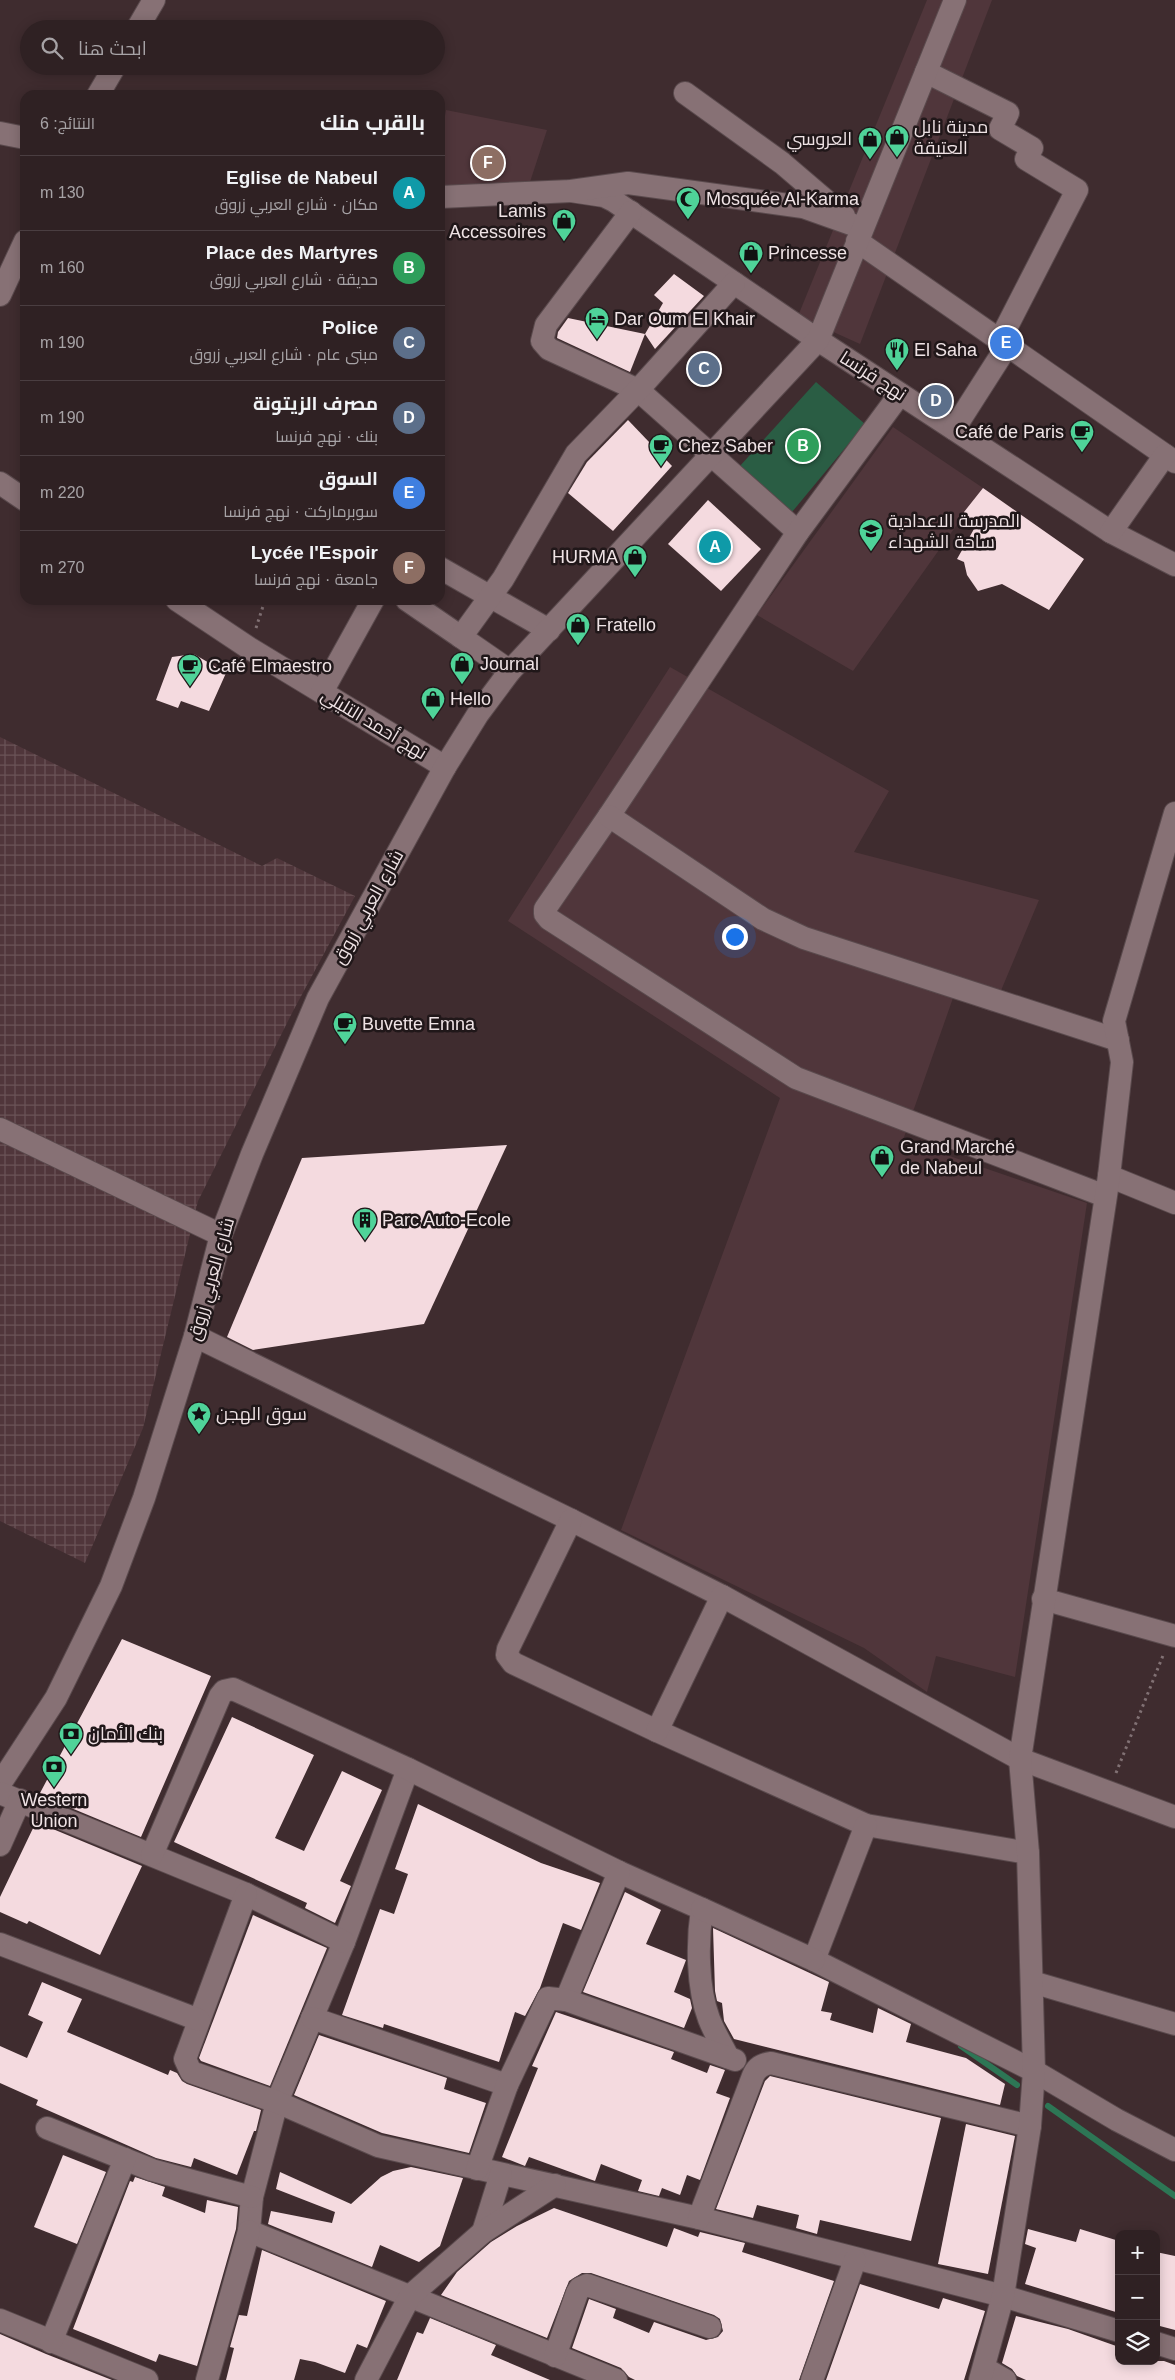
<!DOCTYPE html>
<html lang="ar">
<meta charset="utf-8">
<style>
body{margin:0;font-family:Helvetica,Cairo,sans-serif;background:#3b2e30;color:#f1f3f6;direction:rtl}
.controls{position:absolute;right:15px;bottom:15px;display:grid;overflow:hidden;border-radius:10px;box-shadow:0 2px 12px #0003}
.controls button{width:45px;height:45px;display:grid;place-items:center;padding:0;border:0;border-bottom:1px solid #4a3e41;background:#2f2123;color:#f1f3f6;font:25px sans-serif}
.you{position:absolute;left:734px;top:936px;width:18px;height:18px;margin:-12px;border:4px solid #fff;border-radius:50%;background:#1a73e8;box-shadow:0 0 0 8px #1a73e833}
.badge{display:grid;place-items:center;width:32px;height:32px;border-radius:50%;background:#4fd399;color:#fff;font-size:16px;font-weight:700}
.pin{position:absolute;translate:-50% -50%;border:2px solid #fff;box-shadow:0 1px 5px #0006}
.list{margin:0;padding:0;list-style:none}
h2{display:flex;justify-content:space-between;align-items:center;height:65px;margin:0;padding:0 20px;font-size:21px}
h2 small{font-size:16px;font-weight:400;color:#a7a3a6}
.list li{display:grid;grid-template-columns:32px 1fr auto;gap:15px;align-items:center;box-sizing:border-box;height:75px;padding:0 20px;border-top:1px solid #4a3e41}
.list b{display:block;font-size:19px;white-space:nowrap}
.list p{margin:0;font-size:16px;white-space:nowrap;color:#a7a3a6}
.list em{font-size:16px;font-style:normal;color:#a7a3a6}
.icon{flex:none;width:28px;height:28px;fill:none;stroke:currentColor;stroke-width:2;stroke-linecap:round;stroke-linejoin:round}
.map{position:relative;flex:none;width:1175px;height:2380px;overflow:hidden;direction:ltr}
.search{position:absolute;background:#2f2123;box-shadow:0 2px 12px #0003;left:20px;top:20px;width:425px;height:55px;display:flex;align-items:center;gap:12px;box-sizing:border-box;padding:0 18px;border-radius:28px;color:#a7a3a6;font-size:19px}
.panel{position:absolute;background:#2f2123;box-shadow:0 2px 12px #0003;left:20px;top:90px;width:425px;height:515px;border-radius:15px;direction:rtl}
.map>svg:first-child{display:block}
.built{fill:#50363b}
.industrial{fill:url(#industrial-grid)}
.green{fill:#2a5d44}
.lines{fill:none;stroke-linecap:round;stroke-linejoin:round}
.stream{stroke:#2d7655;stroke-width:6}
.building{fill:#f4dadf}
.minor-casing{stroke:#5a4a4d;stroke-width:24}
.path{stroke:#817174;stroke-width:3;stroke-dasharray:2.5 4;stroke-linecap:butt}
.minor{stroke:#877175;stroke-width:22}
.labels{text-anchor:middle;stroke-width:5;stroke-linejoin:round;paint-order:stroke}
.poi-label{font-size:18px;fill:#efe3e5;stroke:#201719;text-anchor:start}
.street-label{font-size:18px;fill:#efe3e5;stroke:#201719}
</style>
<div class="map">
<svg width="1175" height="2380" viewBox="0 0 1175 2380">
<defs>
<pattern id="industrial-grid" width="8" height="8" patternUnits="userSpaceOnUse" patternTransform="scale(1.25)"><rect width="8" height="8" fill="#50363b"/><path d="M0 4h8M4 0v8" fill="none" stroke="#6a5357"/></pattern>
</defs>
<rect width="100%" height="100%" fill="#3f2c2f"/>
<g class="built">
<path d="M927 0H992L860 344 798 316Z"/>
<path d="M446 110 547 130 530 182 440 191V144Z"/>
<path d="M893 427 983 488 853 671 757 615Z"/>
<path d="M670 667 889 791 854 852 1039 900 992 1012 953 998 903 1140 1087 1203 1015 1677 936 1656 927 1692 864 1648 621 1530 780 1098 508 921Z"/>
</g>
<path class="industrial" d="M0 737 262 866 277 858 355 896 292 1013 198 1201 143 1428 85 1563 0 1521Z"/>
<path class="green" d="M816 382 865 424 792 512 739 467Z"/>
<g class="lines">
<g class="stream">
<path d="M961 2046 1017 2085"/>
<path d="M1048 2106 1175 2196"/>
</g>
</g>
<g class="building">
<path d="M674 274 704 296 655 349 645 334 663 303 654 295Z"/>
<path d="M568 318 645 334 630 372 557 338 558 332Z"/>
<path d="M628 420 672 466 613 531 568 493 587 462Z"/>
<path d="M983 488 1084 559 1049 610 1002 584 978 591 967 575 964 562 957 559 974 529 964 512Z"/>
<path d="M708 500 761 549 721 591 668 544Z"/>
<path d="M194 654 226 673 209 711 181 701 178 708 156 700 172 657Z"/>
<path d="M507 1145 424 1324 253 1350 227 1337 302 1158Z"/>
<path d="M122 1639 211 1676 141 1837 47 1798 48 1796 40 1793Z"/>
<path d="M232 1717 314 1755 275 1838 304 1851 342 1771 382 1790 340 1881 351 1886 335 1923 305 1908 307 1903 174 1842Z"/>
<path d="M418 1804 541 1863 600 1883 581 1930 563 1923 540 1988 525 2016 515 2012 499 2062 384 2024 383 2028 342 2015 380 1909 394 1914 408 1874 395 1869Z"/>
<path d="M36 1822 142 1866 100 1955 29 1921 27 1924 0 1912V1897Z"/>
<path d="M625 1892 661 1910 646 1944 686 1960 674 1992 690 1999 692 2008 684 2028 583 1992Z"/>
<path d="M253 1915 327 1948 270 2086 201 2061 199 2058Z"/>
<path d="M713 1928 829 1982 821 2011 832 2013 830 2020 873 2033 878 2008 911 2024 906 2042 966 2058 1005 2084 1000 2105 734 2039 724 2021 722 2003 717 2001 715 1991Z"/>
<path d="M42 1982 82 1999 67 2032 168 2075 170 2070 177 2073 182 2081 187 2084 261 2110 256 2131H254L237 2175 194 2158 191 2167 156 2158 36 2105 38 2100 0 2083V2046L27 2058 43 2022 28 2015Z"/>
<path d="M556 2012 674 2052 671 2059 707 2073 710 2065 725 2070 716 2093 730 2098 700 2180 687 2175 680 2195 662 2188 659 2196 638 2191 642 2180 601 2164 595 2181 529 2157 525 2166 502 2157 538 2068 532 2066Z"/>
<path d="M319 2035 447 2078 444 2089 486 2103 469 2153 382 2133 294 2095Z"/>
<path d="M770 2076 941 2118 911 2241 820 2220 817 2234 796 2228 799 2215 757 2205 753 2218 716 2209 765 2081Z"/>
<path d="M966 2124 1015 2136 988 2274 938 2264Z"/>
<path d="M63 2155 106 2172 77 2244 34 2227Z"/>
<path d="M411 2167 463 2178 440 2246 419 2262 380 2245 372 2267 268 2224 271 2211 332 2223 335 2212 276 2189 280 2172 351 2204 381 2177 393 2171Z"/>
<path d="M135 2177 165 2187 162 2196 205 2213 207 2200 238 2207 236 2229 197 2366 159 2354 156 2362 73 2329 130 2181 133 2182Z"/>
<path d="M554 2208 667 2247 674 2228 698 2237 700 2232 745 2243 742 2252 834 2281 799 2380H635L629 2377 621 2368 572 2348 589 2299 616 2309 613 2318 649 2333 654 2322 706 2340 718 2337 723 2331 720 2319 714 2315 591 2273H582L569 2281 547 2338 441 2295 457 2272 491 2242 517 2226Z"/>
<path d="M1028 2229 1076 2242 1080 2229 1119 2241V2313L1025 2284 1036 2248 1025 2244Z"/>
<path d="M262 2250 386 2301 367 2348 357 2344 345 2373 315 2362 300 2359 294 2380H226L234 2348 230 2347 239 2315 247 2316Z"/>
<path d="M1156 2252 1175 2256V2330L1156 2325Z"/>
<path d="M860 2284 939 2309 943 2298 985 2311 964 2380H826Z"/>
<path d="M1016 2316 1068 2329 1119 2347V2361H1164L1175 2365V2380H1026L1017 2376 1012 2369 1002 2363Z"/>
<path d="M430 2318 496 2345 491 2355 550 2380H397L417 2332 423 2334Z"/>
<path d="M0 2334 46 2354 112 2380H0Z"/>
</g>
<g class="lines">
<defs>
<g id="minor">
<path d="M137 29 154 0"/>
<path d="M926 72 1008 113 1000 129 1032 148 1026 159 1077 190 1000 340"/>
<path d="M685 93 782 163 844 216"/>
<path d="M98 95 115 66"/>
<path d="M0 133 25 138"/>
<path d="M571 191 604 196 614 201 818 340 1111 532 1175 565"/>
<path d="M440 197 571 191 628 183 803 207 862 228"/>
<path d="M631 212 546 325 542 341 549 349 638 390 798 532"/>
<path d="M857 241 1175 462"/>
<path d="M0 295 25 241"/>
<path d="M900 394 798 532 609 816 545 909V914L549 919 796 1078 1105 1196"/>
<path d="M954 429 1007 346"/>
<path d="M0 483 25 500"/>
<path d="M1111 532 1165 455"/>
<path d="M440 568 549 630"/>
<path d="M177 600 249 648 445 767"/>
<path d="M407 600 461 637"/>
<path d="M510 671 461 637 503 579 576 454 638 390 734 283"/>
<path d="M322 692 373 600"/>
<path d="M609 816 763 919 804 938 1118 1040"/>
<path d="M0 1129 221 1235"/>
<path d="M1109 1176 1175 1203"/>
<path d="M195 1336 571 1520 722 1596 1020 1759 1175 1817"/>
<path d="M571 1520 508 1649 507 1655 513 1663 657 1731 866 1825 1028 1853"/>
<path d="M1043 1599 1175 1636"/>
<path d="M657 1731 722 1596"/>
<path d="M408 1769 344 1942 277 2102 252 2197 249 2231 616 2380"/>
<path d="M0 1784 56 1698 111 1586 144 1498 195 1336 221 1235 252 1154 318 998 445 767 478 714 510 671 818 340 955 0"/>
<path d="M0 1793 246 1894 344 1942"/>
<path d="M866 1825 814 1960 1034 2071 1117 2120 1175 2150"/>
<path d="M0 1845 20 1800"/>
<path d="M152 1855 220 1696 224 1691 233 1689 408 1769 619 1872 702 1909C697 1942 697 1987 709 2019 714 2032 722 2045 728 2057"/>
<path d="M246 1894 185 2059 191 2072 277 2102 378 2146 699 2218 1003 2296 1119 2331"/>
<path d="M702 1909 814 1960"/>
<path d="M0 1944 199 2020"/>
<path d="M1032 1982 1175 2024"/>
<path d="M566 2000 619 1872"/>
<path d="M312 2018 507 2085"/>
<path d="M47 2128 152 2170 252 2197"/>
<path d="M477 2169 507 2085 548 1998 566 2000 735 2060"/>
<path d="M699 2218 753 2076C756 2068 762 2064 771 2063L1030 2126"/>
<path d="M483 2232 501 2174"/>
<path d="M0 2320 147 2380"/>
<path d="M51 2342 125 2159"/>
<path d="M1156 2343 1175 2349"/>
<path d="M555 2356 577 2293 580 2288 587 2285 710 2327"/>
<path d="M984 2368 1005 2380"/>
<path d="M207 2380 249 2231"/>
<path d="M366 2380 410 2296 483 2232 555 2185"/>
<path d="M812 2380 855 2260"/>
<path d="M980 2380 1003 2296 1030 2126 1034 2071 1028 1853 1020 1759 1109 1176 1122 1062 1114 1021 1175 813"/>
</g>
</defs>
<use href="#minor" class="minor-casing"/>
<g class="path">
<path d="M256 628 265 600"/>
<path d="M1116 1773 1164 1653"/>
</g>
<use href="#minor" class="minor"/>
</g>
<defs>
<symbol id="shop-pin" viewBox="-11 -11 22 30"><path d="M0 17L-7.5 6A9.5 9.5 0 1 1 7.5 6Z" fill="#4fd399" stroke="#201719"/><path d="M-5-2.5h2.3a2.7 3.5 0 0 1 5.4 0H5L5.5 6h-11ZM-1.5-2.5h3a1.5 2.3 0 0 0-3 0Z" fill="#111"/></symbol>
<symbol id="mosque-pin" viewBox="-11 -11 22 30"><path d="M0 17L-7.5 6A9.5 9.5 0 1 1 7.5 6Z" fill="#4fd399" stroke="#201719"/><path d="M3.5-4.9A6 6 0 1 0 3.5 4.9A5 5 0 1 1 3.5-4.9Z" fill="#111"/></symbol>
<symbol id="hotel-pin" viewBox="-11 -11 22 30"><path d="M0 17L-7.5 6A9.5 9.5 0 1 1 7.5 6Z" fill="#4fd399" stroke="#201719"/><path d="M-6-4.5h1.5V1H6V5H4.5V3h-9V5H-6ZM-4 0a1.8 1.8 0 1 1 3.6 0ZM.5 0V-2.5h3Q6-2.5 6 0Z" fill="#111"/></symbol>
<symbol id="restaurant-pin" viewBox="-11 -11 22 30"><path d="M0 17L-7.5 6A9.5 9.5 0 1 1 7.5 6Z" fill="#4fd399" stroke="#201719"/><path d="M-5-6h1v4h1v-4h1v4h1v-4h1v5L-1.5 .5V6h-2V.5L-5-1ZM5-6V6H3V1.5H1.5Q1.5-4 5-6Z" fill="#111"/></symbol>
<symbol id="cafe-pin" viewBox="-11 -11 22 30"><path d="M0 17L-7.5 6A9.5 9.5 0 1 1 7.5 6Z" fill="#4fd399" stroke="#201719"/><path d="M-5.5-4.5H6V0H3Q3 3.5 0 3.5H-2.5Q-5.5 3.5-5.5 0ZM3-3.2v2h1.7v-2ZM-6 4.5H4V6H-6Z" fill="#111"/></symbol>
<symbol id="university-pin" viewBox="-11 -11 22 30"><path d="M0 17L-7.5 6A9.5 9.5 0 1 1 7.5 6Z" fill="#4fd399" stroke="#201719"/><path d="M0-5L7-2L0 1L-7-2ZM-4 1L0 2.5L4 1V4Q0 6-4 4Z" fill="#111"/></symbol>
<symbol id="building-pin" viewBox="-11 -11 22 30"><path d="M0 17L-7.5 6A9.5 9.5 0 1 1 7.5 6Z" fill="#4fd399" stroke="#201719"/><path d="M-4-6H4V6H1V3H-1V6H-4ZM-2.5-4.3h1.7v1.8h-1.7ZM.8-4.3h1.7v1.8H.8ZM-2.5-1h1.7V.8h-1.7ZM.8-1h1.7V.8H.8Z" fill="#111"/></symbol>
<symbol id="sight-pin" viewBox="-11 -11 22 30"><path d="M0 17L-7.5 6A9.5 9.5 0 1 1 7.5 6Z" fill="#4fd399" stroke="#201719"/><path d="M0-6L1.8-2.2L6-1.7L2.9 1.2L3.7 5.4L0 3.3L-3.7 5.4L-2.9 1.2L-6-1.7L-1.8-2.2Z" fill="#111"/></symbol>
<symbol id="bank-pin" viewBox="-11 -11 22 30"><path d="M0 17L-7.5 6A9.5 9.5 0 1 1 7.5 6Z" fill="#4fd399" stroke="#201719"/><path d="M-6-4H6V4H-6ZM0-2.3a2.3 2.3 0 1 0 0 4.6a2.3 2.3 0 1 0 0-4.6Z" fill="#111"/></symbol>
</defs>
<g fill-rule="evenodd">
<use href="#shop-pin" x="883" y="123" width="28" height="38"/>
<use href="#shop-pin" x="856" y="125" width="28" height="38"/>
<use href="#mosque-pin" x="674" y="185" width="28" height="38"/>
<use href="#shop-pin" x="550" y="207" width="28" height="38"/>
<use href="#shop-pin" x="737" y="239" width="28" height="38"/>
<use href="#hotel-pin" x="583" y="305" width="28" height="38"/>
<use href="#restaurant-pin" x="883" y="336" width="28" height="38"/>
<use href="#cafe-pin" x="1068" y="418" width="28" height="38"/>
<use href="#cafe-pin" x="647" y="432" width="28" height="38"/>
<use href="#university-pin" x="857" y="517" width="28" height="38"/>
<use href="#shop-pin" x="621" y="543" width="28" height="38"/>
<use href="#shop-pin" x="564" y="611" width="28" height="38"/>
<use href="#shop-pin" x="448" y="650" width="28" height="38"/>
<use href="#cafe-pin" x="176" y="652" width="28" height="38"/>
<use href="#shop-pin" x="419" y="685" width="28" height="38"/>
<use href="#cafe-pin" x="331" y="1010" width="28" height="38"/>
<use href="#shop-pin" x="868" y="1143" width="28" height="38"/>
<use href="#building-pin" x="351" y="1206" width="28" height="38"/>
<use href="#sight-pin" x="185" y="1400" width="28" height="38"/>
<use href="#bank-pin" x="57" y="1720" width="28" height="38"/>
<use href="#bank-pin" x="40" y="1753" width="28" height="38"/>
</g>
<g class="labels">
<g class="poi-label">
<text x="914" y="133">مدينة نابل<tspan x="914" dy="21">العتيقة</tspan></text>
<text x="852" y="145" text-anchor="end">العروسي</text>
<text x="706" y="205">Mosquée Al-Karma</text>
<text x="546" y="217" text-anchor="end">Lamis<tspan x="546" dy="21">Accessoires</tspan></text>
<text x="768" y="259">Princesse</text>
<text x="614" y="325">Dar Oum El Khair</text>
<text x="914" y="356">El Saha</text>
<text x="1064" y="438" text-anchor="end">Café de Paris</text>
<text x="678" y="452">Chez Saber</text>
<text x="888" y="527">المدرسة الاعدادية<tspan x="888" dy="21">ساحة الشهداء</tspan></text>
<text x="618" y="563" text-anchor="end">HURMA</text>
<text x="596" y="631">Fratello</text>
<text x="480" y="670">Journal</text>
<text x="208" y="672">Café Elmaestro</text>
<text x="450" y="705">Hello</text>
<text x="362" y="1030">Buvette Emna</text>
<text x="900" y="1153">Grand Marché<tspan x="900" dy="21">de Nabeul</tspan></text>
<text x="382" y="1226">Parc Auto-Ecole</text>
<text x="216" y="1420">سوق الهجن</text>
<text x="88" y="1740">بنك الأمان</text>
<text x="54" y="1806" text-anchor="middle">Western<tspan x="54" dy="21">Union</tspan></text>
</g>
<g class="street-label">
<text transform="translate(873 376) rotate(33)" y="6">نهج فرنسا</text>
<text transform="translate(374 724) rotate(31)" y="6">نهج أحمد التليلي</text>
<text transform="translate(368 907) rotate(-61)" y="6">شارع العربي زروق</text>
<text transform="translate(211 1279) rotate(-74)" y="6">شارع العربي زروق</text>
</g>
</g>
</svg>
<div class="controls">
<button>+</button>
<button>−</button>
<button><svg class="icon" aria-label="layers" viewBox="0 0 24 24"><path d="M12 4l9 5-9 5-9-5zM3 14l9 5 9-5"/></svg></button>
</div>
<div class="you"></div>
<div class="pin badge" style="left:715px;top:547px;background:#0f9aa8">A</div>
<div class="pin badge" style="left:803px;top:446px;background:#2e9e5b">B</div>
<div class="pin badge" style="left:704px;top:369px;background:#5c6f8a">C</div>
<div class="pin badge" style="left:936px;top:401px;background:#5c6f8a">D</div>
<div class="pin badge" style="left:1006px;top:343px;background:#3f7fe0">E</div>
<div class="pin badge" style="left:488px;top:163px;background:#8d6e63">F</div>
<div class="search"><svg class="icon" aria-label="search" viewBox="0 0 24 24"><circle cx="10" cy="10" r="6"/><path d="M15 15l6 6"/></svg>ابحث هنا</div>
<section class="panel">
<h2>بالقرب منك<small>النتائج: 6</small></h2>
<ul class="list">
<li><span class="badge" style="background:#0f9aa8">A</span><div><b>Eglise de Nabeul</b><p>مكان · شارع العربي زروق</p></div><em>130 m</em></li>
<li><span class="badge" style="background:#2e9e5b">B</span><div><b>Place des Martyres</b><p>حديقة · شارع العربي زروق</p></div><em>160 m</em></li>
<li><span class="badge" style="background:#5c6f8a">C</span><div><b>Police</b><p>مبنى عام · شارع العربي زروق</p></div><em>190 m</em></li>
<li><span class="badge" style="background:#5c6f8a">D</span><div><b>مصرف الزيتونة</b><p>بنك · نهج فرنسا</p></div><em>190 m</em></li>
<li><span class="badge" style="background:#3f7fe0">E</span><div><b>السوق</b><p>سوبرماركت · نهج فرنسا</p></div><em>220 m</em></li>
<li><span class="badge" style="background:#8d6e63">F</span><div><b>Lycée l'Espoir</b><p>جامعة · نهج فرنسا</p></div><em>270 m</em></li>
</ul>
</section>
</div>
